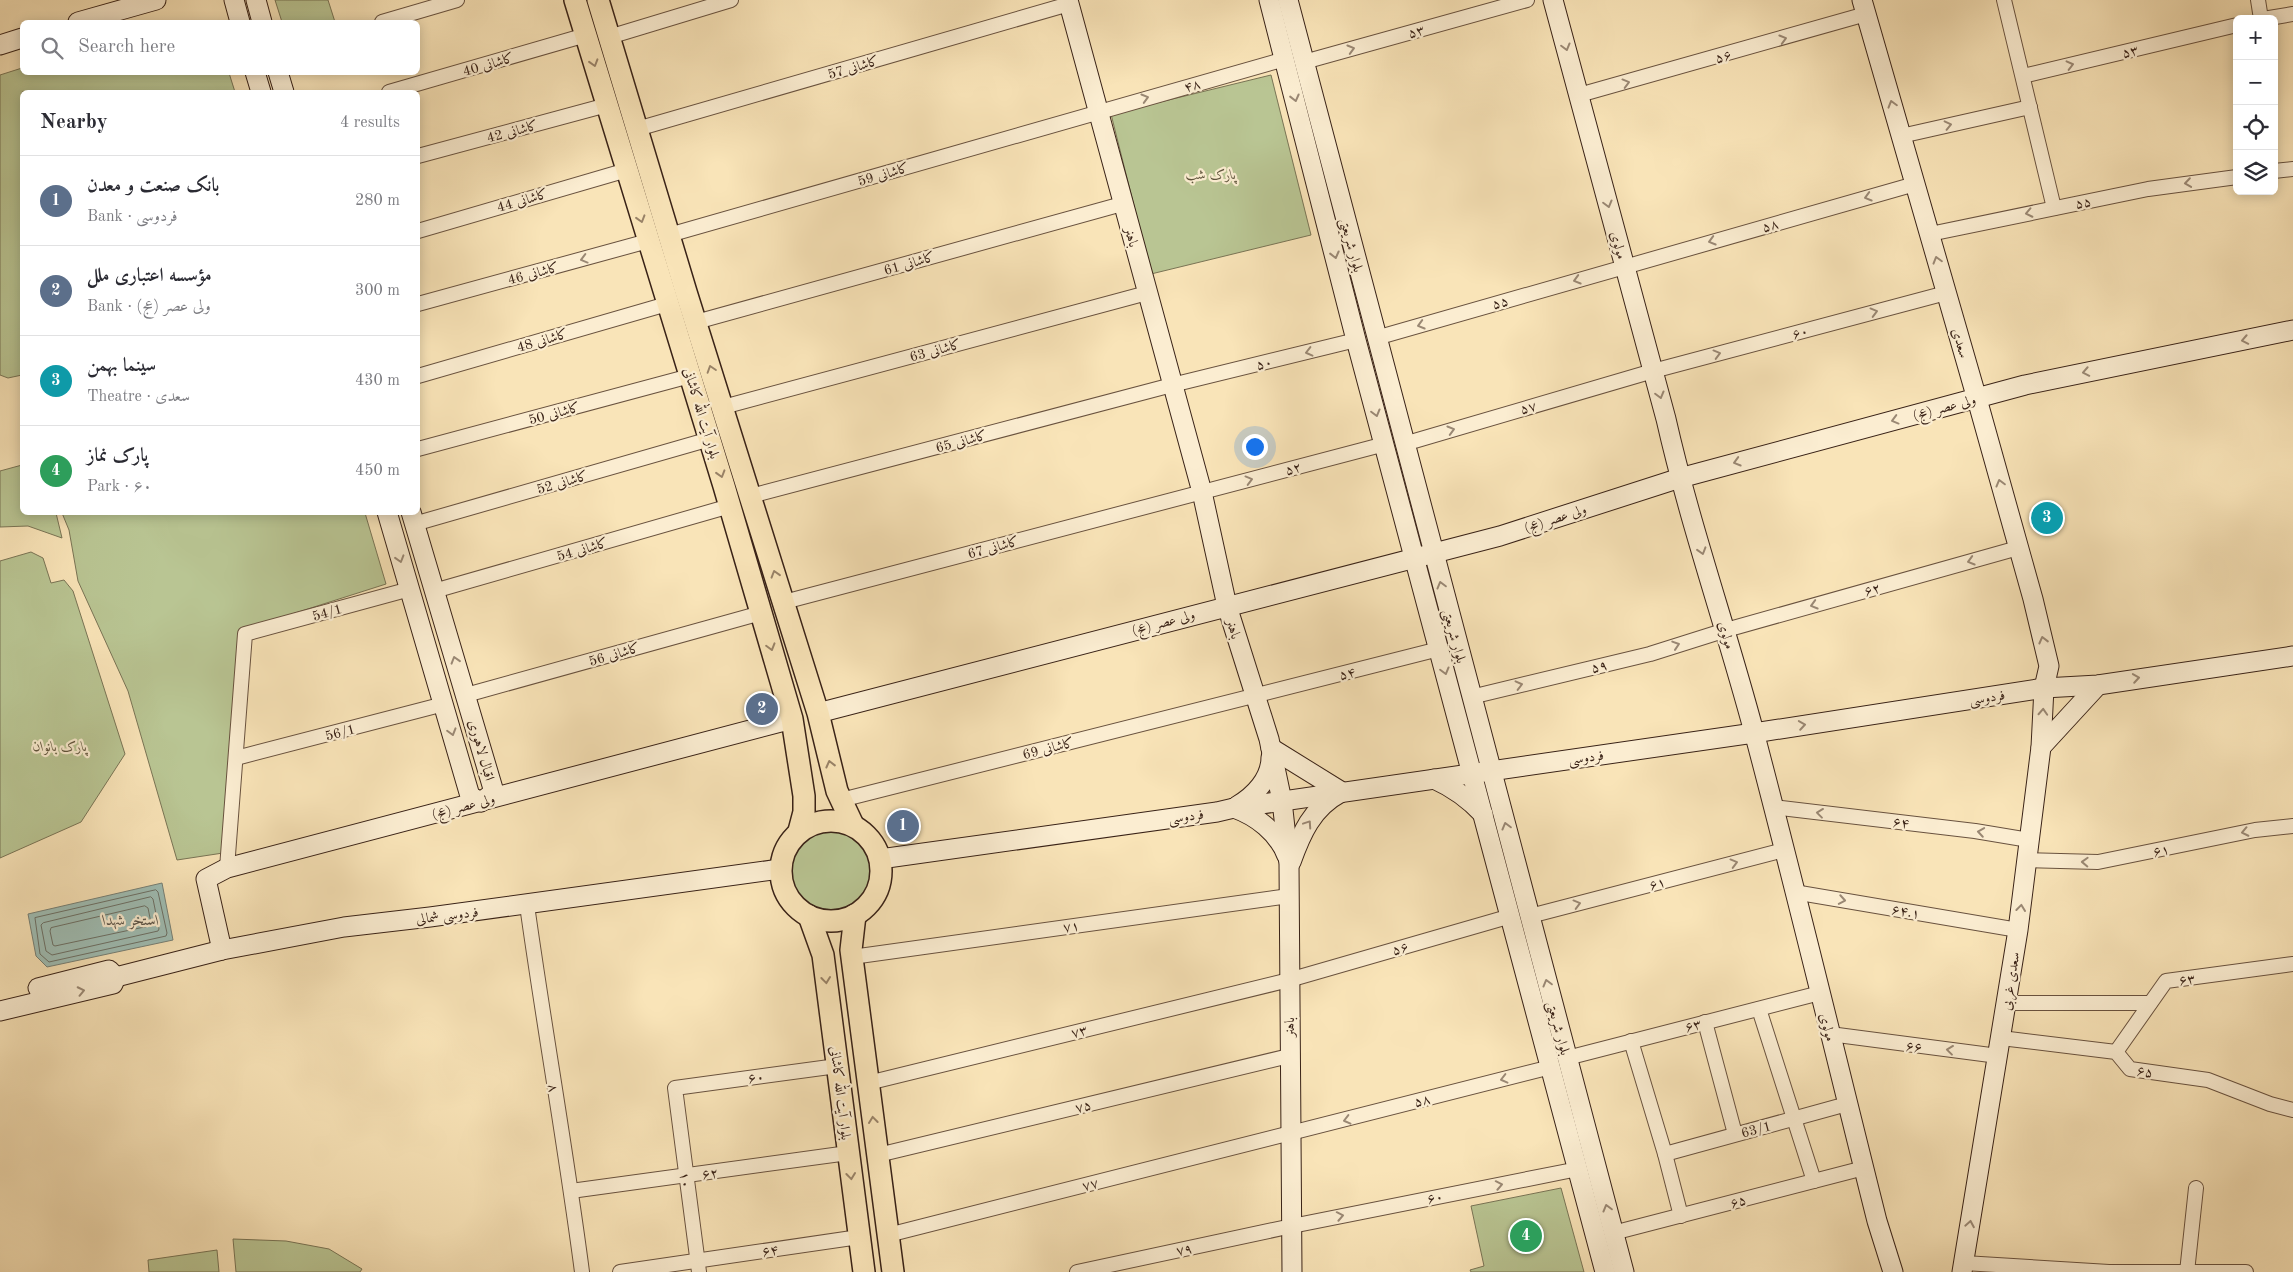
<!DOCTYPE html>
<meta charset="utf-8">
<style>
body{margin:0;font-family:"Old Standard TT",Amiri,serif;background:#f2f2f3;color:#2b2b33}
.controls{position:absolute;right:15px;top:15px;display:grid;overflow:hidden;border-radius:8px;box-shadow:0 2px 12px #0003}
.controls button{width:45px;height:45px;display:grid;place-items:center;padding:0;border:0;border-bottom:1px solid #e1e1e2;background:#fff;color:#2b2b33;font:25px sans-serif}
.you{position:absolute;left:1254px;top:446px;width:18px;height:18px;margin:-12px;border:4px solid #fff;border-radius:50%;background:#1a73e8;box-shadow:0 0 0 8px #1a73e833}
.badge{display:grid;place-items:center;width:32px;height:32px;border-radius:50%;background:#7c3aed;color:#fff;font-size:16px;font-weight:700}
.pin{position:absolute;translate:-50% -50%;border:2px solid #fff;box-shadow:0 1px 5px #0006}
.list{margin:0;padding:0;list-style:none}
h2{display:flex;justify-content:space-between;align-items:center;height:65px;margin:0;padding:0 20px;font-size:21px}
h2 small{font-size:16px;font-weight:400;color:#7c7c81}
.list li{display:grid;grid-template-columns:32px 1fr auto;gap:15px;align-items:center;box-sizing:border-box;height:90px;padding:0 20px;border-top:1px solid #e1e1e2}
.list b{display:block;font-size:19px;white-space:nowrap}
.list p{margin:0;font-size:16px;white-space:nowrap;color:#7c7c81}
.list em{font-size:16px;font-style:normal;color:#7c7c81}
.icon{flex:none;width:28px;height:28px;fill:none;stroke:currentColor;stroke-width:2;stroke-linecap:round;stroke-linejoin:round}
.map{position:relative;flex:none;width:2293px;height:1272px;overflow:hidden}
.search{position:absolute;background:#fff;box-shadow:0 2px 12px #0003;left:20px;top:20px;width:400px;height:55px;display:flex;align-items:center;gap:12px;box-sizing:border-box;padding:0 18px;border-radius:8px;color:#7c7c81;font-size:19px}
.panel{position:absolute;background:#fff;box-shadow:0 2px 12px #0003;left:20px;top:90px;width:400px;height:425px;border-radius:8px}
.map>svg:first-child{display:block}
.green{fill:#b9c593;stroke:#797455}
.water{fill:#9fbeb5;stroke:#768076}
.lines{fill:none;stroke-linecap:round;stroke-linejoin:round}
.shore{stroke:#6c7066;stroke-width:1}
.street-casing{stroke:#69523f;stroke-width:16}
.secondary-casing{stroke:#392217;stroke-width:21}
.primary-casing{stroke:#392217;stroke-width:24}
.street{stroke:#fbedd1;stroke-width:14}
.secondary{stroke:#fbedd1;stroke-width:19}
.primary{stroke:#f9e4b8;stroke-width:21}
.oneway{stroke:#9a8874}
.oneway2{stroke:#998368}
.labels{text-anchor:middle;stroke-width:4.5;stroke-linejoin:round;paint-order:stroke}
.street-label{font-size:14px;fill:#392217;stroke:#fbedd1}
.park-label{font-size:14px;font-style:italic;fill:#5f533c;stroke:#fbedd1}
.water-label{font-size:15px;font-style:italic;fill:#585146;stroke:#fbedd1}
</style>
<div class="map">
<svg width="2293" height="1272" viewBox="0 0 2293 1272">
<rect width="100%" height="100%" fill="#f9e4b8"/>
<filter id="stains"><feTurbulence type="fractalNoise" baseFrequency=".004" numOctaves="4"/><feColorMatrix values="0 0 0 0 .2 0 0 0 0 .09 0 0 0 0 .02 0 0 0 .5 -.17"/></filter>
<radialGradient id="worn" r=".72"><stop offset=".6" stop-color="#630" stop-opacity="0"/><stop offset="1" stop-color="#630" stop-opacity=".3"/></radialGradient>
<g class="green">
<path d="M275 0H328L335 22H282Z"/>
<path d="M22 68V72L229 73 235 92H22V375L8 378 0 375V75Z"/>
<path d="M1271 75 1311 235 1151 274 1111 114Z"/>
<path d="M22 465V512L56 513 62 538 28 526 0 527V471Z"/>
<path d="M62 513H365L386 584 242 630 223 853 177 860 128 691 78 581 69 530Z"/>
<path d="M31 552 43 558 51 583 64 580 73 591 125 754 81 822 0 858V561Z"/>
<circle cx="831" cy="871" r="44"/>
<path d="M1561 1188 1584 1272H1471L1470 1270 1484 1266 1471 1206Z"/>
<path d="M233 1239 286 1241 329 1249 362 1269 360 1272H236Z"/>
<path d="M217 1250 219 1272H149L148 1260Z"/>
</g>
<path class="water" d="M162 883 173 940 47 967 36 956 28 914Z"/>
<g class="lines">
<g class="shore">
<path d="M156 890 158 892 167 933 166 936 49 962 40 954 35 918Z"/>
<path d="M151 897 153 899 159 929 158 931 52 955 46 951 41 925 43 923Z"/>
<path d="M145 906 148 908 151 923 149 926 55 946 53 945 50 931 51 928Z"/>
</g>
<defs>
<g id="street">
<path d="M2004 0 2054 208"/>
<path d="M2258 0 2261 19"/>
<path d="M2263 19 2293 14"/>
<path d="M382 22 457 0"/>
<path d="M609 37 731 0"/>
<path d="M1304 62 1527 0"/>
<path d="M2023 76 2237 25"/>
<path d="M389 92 586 35"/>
<path d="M1579 95 1866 14"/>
<path d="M637 129 1069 4"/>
<path d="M1901 136 2030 107"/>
<path d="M418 156 607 105"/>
<path d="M2274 171 2293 169"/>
<path d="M418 231 627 170"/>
<path d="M1930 234 2148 189 2237 177"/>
<path d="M669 235 1285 59"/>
<path d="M418 304 648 241"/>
<path d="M696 322 1122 204"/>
<path d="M1376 338 1915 184"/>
<path d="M418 376 667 304"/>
<path d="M723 407 1147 293"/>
<path d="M1404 444 1653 371 1946 293"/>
<path d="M418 449 690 376"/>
<path d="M751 496 1172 385 1356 340"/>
<path d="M414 524 710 439"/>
<path d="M434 591 730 506"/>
<path d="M784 602 1385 444"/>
<path d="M466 695 761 613"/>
<path d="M1471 697 1650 654 1726 630 2018 548"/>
<path d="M236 758 444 704"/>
<path d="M841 800 1439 649"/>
<path d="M1773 807 1975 831 2029 840"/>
<path d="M2027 860 2098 862 2255 830 2293 826"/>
<path d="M227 868 245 634 410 589"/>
<path d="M1794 892 2018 930"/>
<path d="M527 905C544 1027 566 1149 582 1272"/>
<path d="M1530 916 1784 850"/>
<path d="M852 957 1289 896"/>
<path d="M2007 1003H2150"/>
<path d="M1759 1009 1814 1181"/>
<path d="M1705 1022 1735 1134"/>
<path d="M1830 1034 1998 1056"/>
<path d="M2001 1038 2116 1052 2130 1069 2208 1080 2270 1104 2293 1110"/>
<path d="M1631 1041 1665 1154 1681 1216"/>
<path d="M2116 1052 2166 981 2293 964"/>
<path d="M1567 1058 1820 993"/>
<path d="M868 1083 1289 980 1511 916"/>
<path d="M1665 1154 1847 1104"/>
<path d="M878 1155 1289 1056"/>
<path d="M571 1191 848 1153"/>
<path d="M1613 1233 1864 1168"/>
<path d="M888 1235 1551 1067"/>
<path d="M1964 1263 2109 1272H2246"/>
<path d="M620 1272 859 1237"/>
<path d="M699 1272 675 1088 837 1066"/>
<path d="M1077 1272 1292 1226 1578 1169"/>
<path d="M2187 1272 2196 1188"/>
</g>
<g id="secondary">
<path d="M234 0 240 22"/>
<path d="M256 0 262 22"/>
<path d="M1068 0 1202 492 1227 606 1269 739 1282 801 1289 864 1292 1272"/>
<path d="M1269 0 1356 340 1605 1272"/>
<path d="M1288 0 1624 1272"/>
<path d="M1553 0 1666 419C1690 525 1726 627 1754 732 1797 894 1836 1058 1877 1221L1893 1272"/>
<path d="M1862 0 1977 399 2033 599 2049 666 2044 688 2041 747 2018 930 1962 1272"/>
<path d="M78 22 156 0"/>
<path d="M0 45 22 38"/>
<path d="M255 72 261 92"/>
<path d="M278 72 284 92"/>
<path d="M387 512 470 796 481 802 494 792 411 512"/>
<path d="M818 713 1500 536 1680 478 2025 385 2293 330"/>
<path d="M2041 747 2098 685"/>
<path d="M1271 748 1342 792"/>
<path d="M1434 779C1454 788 1468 798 1483 814"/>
<path d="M1237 806C1254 796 1271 779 1271 757"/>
<path d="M1234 808C1256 816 1278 832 1287 856"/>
<path d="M880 859 1217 812 1234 808 1754 733 2044 688 2098 685 2293 656"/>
<path d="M1291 862C1301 834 1312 808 1340 793"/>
<path d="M222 950 206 879 227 868 792 719"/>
<path d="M116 977 222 950 344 927 430 917 780 869"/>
<path d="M38 988 109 970 116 977"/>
<path d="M0 1011 113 984 116 977"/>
</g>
<g id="primary">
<path d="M575 0 724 486 792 719 804 796V812L799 831"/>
<path d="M598 0 686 292 818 713 837 791 853 825"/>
<circle cx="831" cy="871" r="50"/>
<path d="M855 915 851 950 893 1272"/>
<path d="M809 916 823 955 864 1272"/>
</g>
</defs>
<use href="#street" class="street-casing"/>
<use href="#secondary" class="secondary-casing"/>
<use href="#primary" class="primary-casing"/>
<use href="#street" class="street"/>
<use href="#secondary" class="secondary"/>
<use href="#primary" class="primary"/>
</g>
<defs><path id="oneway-chevron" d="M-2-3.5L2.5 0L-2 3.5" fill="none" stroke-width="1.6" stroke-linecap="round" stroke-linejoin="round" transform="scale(1.25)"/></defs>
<g class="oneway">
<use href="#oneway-chevron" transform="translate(1783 39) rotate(-16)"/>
<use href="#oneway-chevron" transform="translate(1566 47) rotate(75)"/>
<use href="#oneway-chevron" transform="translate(1351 49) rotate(-16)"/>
<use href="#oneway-chevron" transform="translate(2070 65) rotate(-14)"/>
<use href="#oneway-chevron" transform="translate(1626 83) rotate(-15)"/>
<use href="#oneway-chevron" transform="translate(1145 98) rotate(-16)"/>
<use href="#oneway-chevron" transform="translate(1295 98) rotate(76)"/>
<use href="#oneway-chevron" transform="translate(1892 104) rotate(-106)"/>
<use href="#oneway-chevron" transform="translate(1948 125) rotate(-13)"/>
<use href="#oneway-chevron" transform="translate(2188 183) rotate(172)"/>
<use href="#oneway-chevron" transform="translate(1868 197) rotate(164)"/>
<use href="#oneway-chevron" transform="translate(1608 204) rotate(75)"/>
<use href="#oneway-chevron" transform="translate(2029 213) rotate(168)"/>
<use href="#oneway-chevron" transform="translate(1712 241) rotate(164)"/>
<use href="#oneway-chevron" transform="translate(1335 255) rotate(76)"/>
<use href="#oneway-chevron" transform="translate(584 259) rotate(165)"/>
<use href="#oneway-chevron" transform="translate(1937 260) rotate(-106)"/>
<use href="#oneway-chevron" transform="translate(1577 280) rotate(164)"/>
<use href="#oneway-chevron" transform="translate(1874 312) rotate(-15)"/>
<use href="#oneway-chevron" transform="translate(1421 325) rotate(164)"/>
<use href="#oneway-chevron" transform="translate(2245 340) rotate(169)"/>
<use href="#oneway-chevron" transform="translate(1309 352) rotate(166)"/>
<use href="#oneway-chevron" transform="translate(1717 354) rotate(-15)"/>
<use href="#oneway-chevron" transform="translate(2086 372) rotate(169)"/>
<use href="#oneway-chevron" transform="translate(1660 395) rotate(75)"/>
<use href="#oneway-chevron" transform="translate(1376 413) rotate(75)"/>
<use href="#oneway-chevron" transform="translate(1895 420) rotate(165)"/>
<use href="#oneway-chevron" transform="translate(1451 430) rotate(-16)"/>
<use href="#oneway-chevron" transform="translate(1737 462) rotate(164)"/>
<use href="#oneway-chevron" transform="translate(1249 480) rotate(-15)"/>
<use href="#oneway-chevron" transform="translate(2000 483) rotate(-105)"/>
<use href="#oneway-chevron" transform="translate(1702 551) rotate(73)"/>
<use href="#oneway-chevron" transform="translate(400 559) rotate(73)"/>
<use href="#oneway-chevron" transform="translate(1971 561) rotate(164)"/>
<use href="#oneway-chevron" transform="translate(1441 585) rotate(-105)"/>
<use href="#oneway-chevron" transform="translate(1814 605) rotate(164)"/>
<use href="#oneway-chevron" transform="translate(2043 640) rotate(-104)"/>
<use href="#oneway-chevron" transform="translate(1676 645) rotate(-18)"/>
<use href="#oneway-chevron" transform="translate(455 660) rotate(-107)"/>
<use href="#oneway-chevron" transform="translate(1445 671) rotate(75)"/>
<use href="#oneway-chevron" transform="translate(2136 678) rotate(-9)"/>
<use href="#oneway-chevron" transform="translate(1519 685) rotate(-14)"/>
<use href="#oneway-chevron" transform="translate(2043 712) rotate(-87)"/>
<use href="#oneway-chevron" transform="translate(1802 725) rotate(-9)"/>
<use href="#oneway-chevron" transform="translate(452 732) rotate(74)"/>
<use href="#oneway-chevron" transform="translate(1820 813) rotate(-173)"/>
<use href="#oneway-chevron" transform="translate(1308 824) rotate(-56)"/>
<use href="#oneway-chevron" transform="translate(1506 826) rotate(-105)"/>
<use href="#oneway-chevron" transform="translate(1981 832) rotate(-171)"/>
<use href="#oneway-chevron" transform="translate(2245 832) rotate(168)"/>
<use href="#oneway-chevron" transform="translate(2085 862) rotate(-178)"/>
<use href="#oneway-chevron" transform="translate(1734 863) rotate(-15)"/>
<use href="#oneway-chevron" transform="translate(1842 900) rotate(10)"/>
<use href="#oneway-chevron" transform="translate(1577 904) rotate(-15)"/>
<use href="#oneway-chevron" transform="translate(2021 908) rotate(-83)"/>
<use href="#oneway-chevron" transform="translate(1547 983) rotate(-105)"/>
<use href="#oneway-chevron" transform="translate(81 991) rotate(-12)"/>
<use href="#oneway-chevron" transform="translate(1950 1050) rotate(-173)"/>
<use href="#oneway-chevron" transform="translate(1504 1079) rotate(166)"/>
<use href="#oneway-chevron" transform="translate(1347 1120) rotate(166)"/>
<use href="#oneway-chevron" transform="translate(1499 1185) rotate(-11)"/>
<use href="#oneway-chevron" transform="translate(1607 1208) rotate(-105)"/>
<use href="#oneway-chevron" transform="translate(1340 1216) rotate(-11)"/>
<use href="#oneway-chevron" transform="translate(1970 1224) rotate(-80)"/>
</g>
<g class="oneway2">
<use href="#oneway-chevron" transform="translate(594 63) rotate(73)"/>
<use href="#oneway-chevron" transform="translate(641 219) rotate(73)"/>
<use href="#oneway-chevron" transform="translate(711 369) rotate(-108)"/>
<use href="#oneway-chevron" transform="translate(721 474) rotate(73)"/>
<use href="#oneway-chevron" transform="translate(775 574) rotate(-107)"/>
<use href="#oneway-chevron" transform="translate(771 647) rotate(74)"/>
<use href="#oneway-chevron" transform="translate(830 764) rotate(-104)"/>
<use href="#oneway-chevron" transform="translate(826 980) rotate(83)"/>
<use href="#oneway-chevron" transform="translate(873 1120) rotate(-97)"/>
<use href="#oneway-chevron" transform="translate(851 1176) rotate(83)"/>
</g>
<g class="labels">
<g class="street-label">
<text transform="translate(1416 31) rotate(-16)" y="5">۵۳</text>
<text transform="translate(2130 51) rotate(-14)" y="5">۵۳</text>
<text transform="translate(1723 56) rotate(-16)" y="5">۵۶</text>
<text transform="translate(488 64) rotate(-16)" y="5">کاشانی 40</text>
<text transform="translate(853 67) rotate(-16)" y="5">کاشانی 57</text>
<text transform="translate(1192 85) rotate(-16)" y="5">۴۸</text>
<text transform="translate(512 131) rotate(-15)" y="5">کاشانی 42</text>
<text transform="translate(883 174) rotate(-16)" y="5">کاشانی 59</text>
<text transform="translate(522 200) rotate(-16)" y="5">کاشانی 44</text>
<text transform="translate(2083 202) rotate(-11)" y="5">۵۵</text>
<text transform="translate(1770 225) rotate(-16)" y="5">۵۸</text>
<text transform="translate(1132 237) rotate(74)" y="5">باهنر</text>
<text transform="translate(1352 245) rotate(75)" y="5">بلوار شریعتی</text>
<text transform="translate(1619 245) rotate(75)" y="5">مولوی</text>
<text transform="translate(909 263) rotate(-16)" y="5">کاشانی 61</text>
<text transform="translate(533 273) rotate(-15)" y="5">کاشانی 46</text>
<text transform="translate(1500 302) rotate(-16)" y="5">۵۵</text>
<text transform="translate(1800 332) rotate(-15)" y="5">۶۰</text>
<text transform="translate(542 340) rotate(-16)" y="5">کاشانی 48</text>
<text transform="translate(1961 343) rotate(74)" y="5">سعدی</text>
<text transform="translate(935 350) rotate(-15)" y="5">کاشانی 63</text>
<text transform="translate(1264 363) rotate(-14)" y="5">۵۰</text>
<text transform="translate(1528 407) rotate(-16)" y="5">۵۷</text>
<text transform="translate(1944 407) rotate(-15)" y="5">ولی عصر (عج)</text>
<text transform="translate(554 413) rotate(-15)" y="5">کاشانی 50</text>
<text transform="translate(702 413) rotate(73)" y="5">بلوار آیت الله کاشانی</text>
<text transform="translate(961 441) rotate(-15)" y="5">کاشانی 65</text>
<text transform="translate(1293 468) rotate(-15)" y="5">۵۲</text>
<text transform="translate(562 482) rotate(-16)" y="5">کاشانی 52</text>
<text transform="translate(1555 518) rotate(-18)" y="5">ولی عصر (عج)</text>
<text transform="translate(993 547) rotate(-15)" y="5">کاشانی 67</text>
<text transform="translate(582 549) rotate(-16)" y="5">کاشانی 54</text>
<text transform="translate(1872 589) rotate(-16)" y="5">۶۲</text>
<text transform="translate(327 612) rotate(-16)" y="5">54/1</text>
<text transform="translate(1163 622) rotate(-15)" y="5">ولی عصر (عج)</text>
<text transform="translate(1234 629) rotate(73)" y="5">باهنر</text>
<text transform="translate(1727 635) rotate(74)" y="5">مولوی</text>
<text transform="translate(1455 636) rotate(75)" y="5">بلوار شریعتی</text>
<text transform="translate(614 654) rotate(-16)" y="5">کاشانی 56</text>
<text transform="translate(1599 666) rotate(-14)" y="5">۵۹</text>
<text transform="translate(1347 673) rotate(-14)" y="5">۵۴</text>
<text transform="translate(1987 697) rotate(-9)" y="5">فردوسی</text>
<text transform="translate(340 732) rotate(-15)" y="5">56/1</text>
<text transform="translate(1048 748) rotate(-14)" y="5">کاشانی 69</text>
<text transform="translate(482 750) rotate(74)" y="5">اقبال لاهوری</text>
<text transform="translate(1586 757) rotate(-8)" y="5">فردوسی</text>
<text transform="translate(463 806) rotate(-15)" y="5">ولی عصر (عج)</text>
<text transform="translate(1186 816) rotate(-8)" y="5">فردوسی</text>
<text transform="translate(1901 822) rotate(7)" y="5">۶۴</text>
<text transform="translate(2161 850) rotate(-12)" y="5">۶۱</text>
<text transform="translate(1657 883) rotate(-15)" y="5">۶۱</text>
<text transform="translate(1906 911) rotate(10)" y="5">۶۴.۱</text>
<text transform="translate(447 915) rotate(-7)" y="5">فردوسی شمالی</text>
<text transform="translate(1071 926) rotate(-8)" y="5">۷۱</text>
<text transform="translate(1400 948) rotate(-16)" y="5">۵۶</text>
<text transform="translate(2187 979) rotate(-8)" y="5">۶۳</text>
<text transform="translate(2010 981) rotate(-81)" y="5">سعدی غربی</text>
<text transform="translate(1693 1025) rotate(-14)" y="5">۶۳</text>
<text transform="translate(1289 1027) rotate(-90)" y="5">باهنر</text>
<text transform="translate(1828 1027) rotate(76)" y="5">مولوی</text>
<text transform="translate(1559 1028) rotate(75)" y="5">بلوار شریعتی</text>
<text transform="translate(1079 1031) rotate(-14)" y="5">۷۳</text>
<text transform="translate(1914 1046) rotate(7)" y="5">۶۶</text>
<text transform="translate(2145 1071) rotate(8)" y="5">۶۵</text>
<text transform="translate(756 1077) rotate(-8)" y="5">۶۰</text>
<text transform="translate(554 1088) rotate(80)" y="5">۸</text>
<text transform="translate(841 1093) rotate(83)" y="5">بلوار آیت الله کاشانی</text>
<text transform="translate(1422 1100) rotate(-14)" y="5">۵۸</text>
<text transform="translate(1083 1106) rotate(-14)" y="5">۷۵</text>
<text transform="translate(1756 1129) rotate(-15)" y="5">63/1</text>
<text transform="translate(710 1173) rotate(-8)" y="5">۶۲</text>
<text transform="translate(686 1180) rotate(82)" y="5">۱۰</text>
<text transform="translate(1090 1184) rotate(-14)" y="5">۷۷</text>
<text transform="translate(1435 1197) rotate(-11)" y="5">۶۰</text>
<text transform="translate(1738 1201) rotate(-15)" y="5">۶۵</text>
<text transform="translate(1184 1249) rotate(-12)" y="5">۷۹</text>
<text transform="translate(770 1250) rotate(-9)" y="5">۶۴</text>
</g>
<g class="park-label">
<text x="1211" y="179">پارک شب</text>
<text x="60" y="751">پارک بانوان</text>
</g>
<g class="water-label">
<text x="131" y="925">استخر شهدا</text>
</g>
</g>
<rect width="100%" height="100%" filter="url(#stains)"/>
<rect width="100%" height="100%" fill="url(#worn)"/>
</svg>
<div class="controls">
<button>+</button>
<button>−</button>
<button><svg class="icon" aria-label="locate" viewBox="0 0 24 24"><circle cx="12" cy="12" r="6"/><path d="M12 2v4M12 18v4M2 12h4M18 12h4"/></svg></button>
<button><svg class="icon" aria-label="layers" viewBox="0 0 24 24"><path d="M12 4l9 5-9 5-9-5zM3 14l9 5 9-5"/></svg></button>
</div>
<div class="you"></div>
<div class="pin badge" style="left:903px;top:826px;background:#5c6f8a">1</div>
<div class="pin badge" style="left:762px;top:709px;background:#5c6f8a">2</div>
<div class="pin badge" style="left:2047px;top:518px;background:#0f9aa8">3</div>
<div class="pin badge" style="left:1526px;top:1236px;background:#2e9e5b">4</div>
<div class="search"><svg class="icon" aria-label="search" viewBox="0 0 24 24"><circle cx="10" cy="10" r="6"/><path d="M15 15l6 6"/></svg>Search here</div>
<section class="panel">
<h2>Nearby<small>4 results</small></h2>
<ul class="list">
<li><span class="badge" style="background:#5c6f8a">1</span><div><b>بانک صنعت و معدن</b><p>Bank · فردوسی</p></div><em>280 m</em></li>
<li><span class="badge" style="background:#5c6f8a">2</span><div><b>مؤسسه اعتباری ملل</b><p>Bank · ولی عصر (عج)</p></div><em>300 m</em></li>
<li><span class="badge" style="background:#0f9aa8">3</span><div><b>سینما بهمن</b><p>Theatre · سعدی</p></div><em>430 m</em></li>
<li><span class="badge" style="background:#2e9e5b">4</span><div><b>پارک نماز</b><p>Park · ۶۰</p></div><em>450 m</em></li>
</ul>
</section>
</div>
